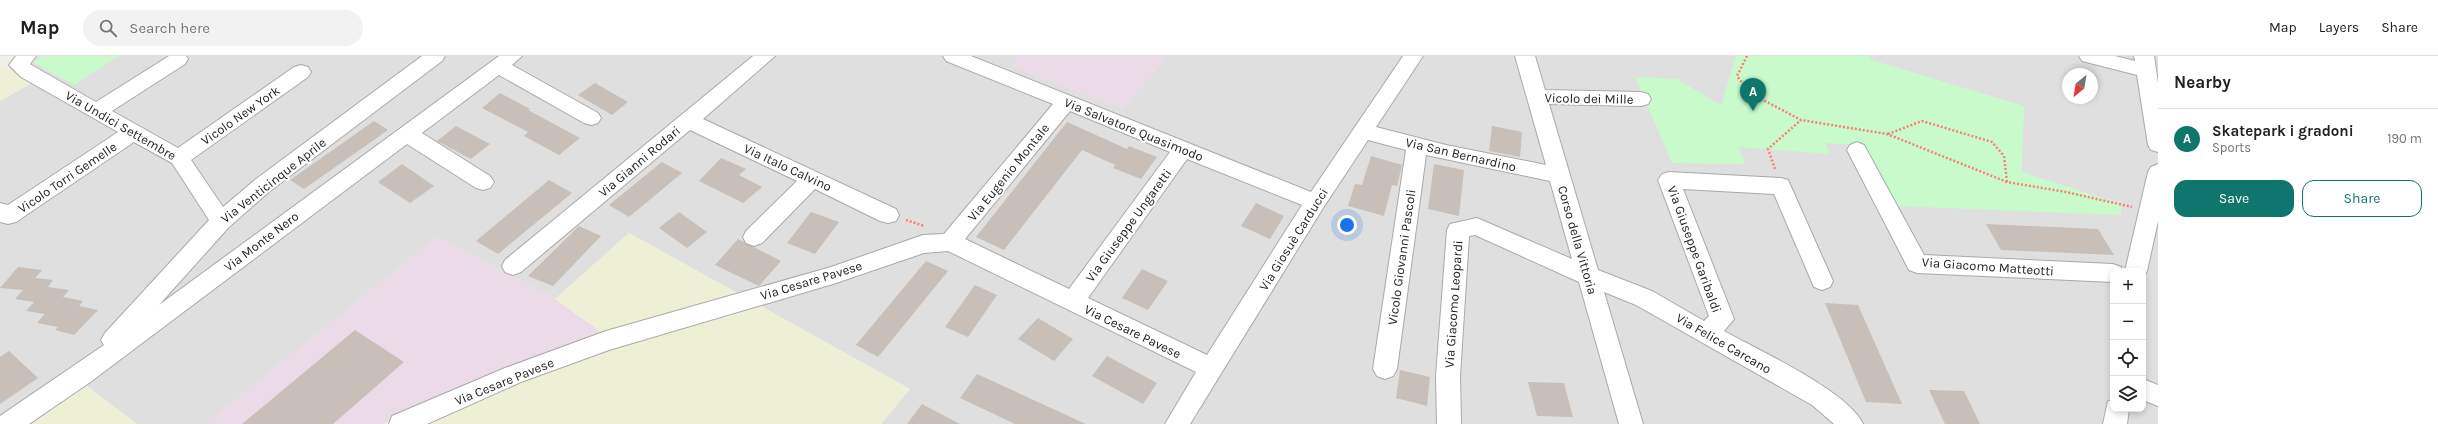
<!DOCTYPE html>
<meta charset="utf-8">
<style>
body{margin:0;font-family:Karla,sans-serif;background:#f2f2f2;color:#202124}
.controls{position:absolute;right:12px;bottom:12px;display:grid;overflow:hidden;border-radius:8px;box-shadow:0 2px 6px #0003}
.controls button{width:36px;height:36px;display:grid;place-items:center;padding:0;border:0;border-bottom:1px solid #e0e0e0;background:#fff;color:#202124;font:20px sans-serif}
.compass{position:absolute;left:2062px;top:12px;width:36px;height:36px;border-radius:50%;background:#fff;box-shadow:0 2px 6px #0003;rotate:210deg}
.you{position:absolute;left:1347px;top:169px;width:14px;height:14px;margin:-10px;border:3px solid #fff;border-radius:50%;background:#1a73e8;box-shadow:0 0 0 6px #1a73e833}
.badge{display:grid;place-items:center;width:26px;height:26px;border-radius:50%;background:#0f766e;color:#fff;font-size:13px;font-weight:700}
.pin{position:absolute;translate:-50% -33px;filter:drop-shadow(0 1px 2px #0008)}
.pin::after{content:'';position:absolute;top:21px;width:14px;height:12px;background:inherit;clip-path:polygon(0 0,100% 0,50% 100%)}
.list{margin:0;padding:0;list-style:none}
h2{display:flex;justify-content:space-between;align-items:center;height:52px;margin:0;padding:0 16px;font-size:17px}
h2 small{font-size:13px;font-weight:400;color:#757577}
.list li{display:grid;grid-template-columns:26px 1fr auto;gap:12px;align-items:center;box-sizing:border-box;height:60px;padding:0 16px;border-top:1px solid #e0e0e0}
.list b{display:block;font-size:15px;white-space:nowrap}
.list p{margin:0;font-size:13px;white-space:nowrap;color:#757577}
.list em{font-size:13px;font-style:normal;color:#757577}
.actions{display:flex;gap:8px;padding:12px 16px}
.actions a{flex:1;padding:9px 0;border:1px solid #0f766e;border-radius:12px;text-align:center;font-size:14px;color:#0f766e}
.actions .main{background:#0f766e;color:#fff}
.icon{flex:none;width:22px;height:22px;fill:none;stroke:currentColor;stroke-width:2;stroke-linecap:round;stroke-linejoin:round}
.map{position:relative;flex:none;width:2158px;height:368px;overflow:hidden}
header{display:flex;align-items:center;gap:24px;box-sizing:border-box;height:56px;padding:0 20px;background:#fff;border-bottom:1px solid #e0e0e0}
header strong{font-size:19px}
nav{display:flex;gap:22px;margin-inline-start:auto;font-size:14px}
.search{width:280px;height:36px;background:#f2f2f2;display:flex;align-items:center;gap:10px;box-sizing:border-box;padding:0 14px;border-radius:22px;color:#757577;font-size:15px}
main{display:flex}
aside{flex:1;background:#fff}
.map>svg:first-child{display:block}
.residential{fill:#e0dfdf;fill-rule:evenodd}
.industrial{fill:#ebdbe8}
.farmland{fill:#eef0d5}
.park{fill:#c8facc}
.building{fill:#c7bfb8}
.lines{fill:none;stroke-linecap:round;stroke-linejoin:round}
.minor-casing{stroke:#a9a9a9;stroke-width:2}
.path{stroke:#fa8072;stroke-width:2.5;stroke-dasharray:2 2;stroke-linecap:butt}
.minor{fill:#fff;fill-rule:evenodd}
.labels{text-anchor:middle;stroke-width:4;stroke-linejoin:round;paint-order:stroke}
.street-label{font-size:13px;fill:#222;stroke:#fff}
</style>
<header>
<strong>Map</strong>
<div class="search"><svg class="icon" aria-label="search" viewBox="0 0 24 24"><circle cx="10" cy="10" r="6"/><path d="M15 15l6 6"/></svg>Search here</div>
<nav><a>Map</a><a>Layers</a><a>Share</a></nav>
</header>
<main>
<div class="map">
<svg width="2158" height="368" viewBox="0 0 2158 368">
<rect width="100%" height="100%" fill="#f2efe9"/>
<path class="residential" d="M31 0H1020L1013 10 1122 52 1167 0H2158V368H881L910 333 629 177 555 243 437 181 206 368H137L71 318 0 367V45L30 28 9 13ZM2068 18H2092V42H2068ZM2113 215H2143V353H2113Z"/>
<g class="industrial">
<path d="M1020 0H1167L1122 52 1013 10Z"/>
<path d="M437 181 555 243 604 278 513 309 383 368H206Z"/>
</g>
<g class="farmland">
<path d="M0 11 9 13 30 28 0 45Z"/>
<path d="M629 177 910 333 881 368H420L517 328 621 289 555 243Z"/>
<path d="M71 318 137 368H0V367Z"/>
</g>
<g class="park">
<path d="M42 0H119L74 29 33 6Z"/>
<path d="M1736 0H1868L1872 4 2024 50 2022 116 2122 148 2121 159 1895 150 1862 89 1825 87 1830 98 1739 91 1745 108 1672 107 1635 21 1677 23 1721 49Z"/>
</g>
<g class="building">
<path d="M595 27 628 46 612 59 578 39Z"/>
<path d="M500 37 530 53 528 54 580 82 559 99 524 80 528 76 482 52Z"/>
<path d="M374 65 388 74 304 133 290 124Z"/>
<path d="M1067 66 1127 93 1129 90 1157 101 1141 123 1113 112 1115 109 1082 94 1004 194 976 181Z"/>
<path d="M456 70 490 88 471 103 437 85Z"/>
<path d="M1492 70 1522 76 1520 101 1489 95Z"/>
<path d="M1371 100 1402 109 1397 130 1392 129 1384 160 1348 150 1355 128 1362 129Z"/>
<path d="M721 102 746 113 739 119 762 131 743 147 699 125Z"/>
<path d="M662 106 682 117 629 161 609 149Z"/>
<path d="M402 108 434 130 410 147 378 126Z"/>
<path d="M1434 108 1464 114 1459 160 1428 153Z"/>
<path d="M549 124 572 137 498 198 476 185Z"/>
<path d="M1256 147 1284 160 1270 183 1241 170Z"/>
<path d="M679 156 707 176 687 192 659 172Z"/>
<path d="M811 156 839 166 815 198 787 187Z"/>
<path d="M1986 168 2098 173 2114 199 2001 194Z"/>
<path d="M579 170 601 180 553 230 528 220Z"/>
<path d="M738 183 781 205 759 230 715 209Z"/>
<path d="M926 205 948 215 878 301 856 289Z"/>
<path d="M18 211 42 214 35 222 53 224 48 231 69 234 63 241 83 245 79 250 98 254 74 279 55 274 58 271 37 267 45 258 26 255 34 246 15 243 23 234 0 232Z"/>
<path d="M1142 213 1168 225 1148 254 1122 242Z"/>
<path d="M975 229 997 239 968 281 945 271Z"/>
<path d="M1825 247 1858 249 1902 348 1866 346Z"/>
<path d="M1038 262 1073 283 1054 305 1018 283Z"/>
<path d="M355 274 404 306 333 368H242Z"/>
<path d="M9 295 38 322 0 348V301Z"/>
<path d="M1107 300 1157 327 1143 348 1092 320Z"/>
<path d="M1400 314 1430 321 1427 350 1396 342Z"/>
<path d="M977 318 1086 368H1015L960 342Z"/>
<path d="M1528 326 1564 327 1573 361 1537 360Z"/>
<path d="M1929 334 1964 335 1980 368H1945Z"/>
<path d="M922 348 960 368H907Z"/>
</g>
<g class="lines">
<defs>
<g id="minor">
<path d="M16 0H36L30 8 35 11 96 46 169 0H186L188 3 185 8 112 55 178 92 294 11 301 9 308 11 311 16 308 21 191 104 223 151 256 123 422 0H445L442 5 270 135 229 171 159 249 499 0H522L512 9 598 57 601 62 598 67 591 69 584 67 499 19 422 77 490 120 494 126 490 132 483 134 476 132 407 88 89 327 29 368H0V360L104 289 101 284 105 277 209 164 172 107 134 86 16 166 8 168 0 166V147L8 149 118 76 21 21 9 9Z"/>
<path d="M753 0H775L703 63 896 153 899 159 896 165 888 167 880 165 815 133 762 187 754 190 746 187 743 181 746 175 797 125 690 74 521 216 513 219 505 216 502 210 505 204Z"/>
<path d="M943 0H971L1311 136 1403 0H1423L1376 71 1446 89 1546 109 1515 0H1535L1545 34 1641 36 1648 38 1651 43 1648 48 1641 50 1549 48 1598 214 1652 235 1704 265 1709 260 1658 124 1662 118 1669 116 1781 122 1788 124 1833 225 1830 231 1822 234 1814 231 1774 138 1683 133 1734 263 1724 275C1758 294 1848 335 1863 368H1834L1812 349 1636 249 1604 236 1643 368H1619L1579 226 1475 179 1469 180 1460 320 1461 368H1437L1436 320 1447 174 1450 168 1477 162 1572 203 1550 125 1426 99 1397 313 1393 320 1385 323 1377 320 1373 313 1406 94 1368 84 1323 152 1190 368H1165L1196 316 948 195 924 197 833 228 609 294 521 326 427 368H389L392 360 505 312 606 275 831 211 923 179 944 178 1053 48 946 5ZM1070 55 1170 96 1069 233 965 183ZM1187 103 1302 149 1207 299 1088 242Z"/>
<path d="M2079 0H2115L2135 5 2134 0H2154L2158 27V96L2151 94 2148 89 2137 19 2082 5Z"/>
<path d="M1857 86 1864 89 1924 199 2113 208 2121 211 2123 215H2113V226L1917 217 1909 214 1847 94 1850 89Z"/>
<path d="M2158 108V165L2147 215 2143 222V215H2125L2148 116 2151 111Z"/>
<path d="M2143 323 2158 329V350L2143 344Z"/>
<path d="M2113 344V353H2129L2127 368H2103L2108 345Z"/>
</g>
</defs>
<use href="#minor" class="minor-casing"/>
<g class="path">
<path d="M1747 0 1737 20 1750 37 1801 64 1887 78 2007 126 2066 136 2132 151"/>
<path d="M1888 78 1922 65 1992 86 2004 100 2007 126"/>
<path d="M1775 113 1768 93 1801 64"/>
<path d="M906 164 924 170"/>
</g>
<use href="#minor" class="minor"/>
</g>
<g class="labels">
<g class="street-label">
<text transform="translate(1589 42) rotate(1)" y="5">Vicolo dei Mille</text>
<text transform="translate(240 59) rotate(-35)" y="5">Vicolo New York</text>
<text transform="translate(121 69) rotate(30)" y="5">Via Undici Settembre</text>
<text transform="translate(1134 73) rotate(22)" y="5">Via Salvatore Quasimodo</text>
<text transform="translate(1461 98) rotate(13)" y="5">Via San Bernardino</text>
<text transform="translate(639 105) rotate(-40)" y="5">Via Gianni Rodari</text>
<text transform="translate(788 111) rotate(25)" y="5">Via Italo Calvino</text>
<text transform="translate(1008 116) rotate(-51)" y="5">Via Eugenio Montale</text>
<text transform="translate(67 121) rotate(-34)" y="5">Vicolo Torri Gemelle</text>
<text transform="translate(273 124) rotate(-38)" y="5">Via Venticinque Aprile</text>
<text transform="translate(1128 169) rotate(-54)" y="5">Via Giuseppe Ungaretti</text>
<text transform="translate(1293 183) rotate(-58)" y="5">Via Giosuè Carducci</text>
<text transform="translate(1578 184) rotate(74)" y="5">Corso della Vittoria</text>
<text transform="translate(261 185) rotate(-37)" y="5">Via Monte Nero</text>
<text transform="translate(1695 193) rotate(70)" y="5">Via Giuseppe Garibaldi</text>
<text transform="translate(1401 201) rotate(-82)" y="5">Vicolo Giovanni Pascoli</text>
<text transform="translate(1988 210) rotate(4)" y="5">Via Giacomo Matteotti</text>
<text transform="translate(811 224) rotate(-17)" y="5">Via Cesare Pavese</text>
<text transform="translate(1453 248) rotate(-86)" y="5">Via Giacomo Leopardi</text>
<text transform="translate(1133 275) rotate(26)" y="5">Via Cesare Pavese</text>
<text transform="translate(1724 287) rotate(30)" y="5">Via Felice Carcano</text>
<text transform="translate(504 325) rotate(-22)" y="5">Via Cesare Pavese</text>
</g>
</g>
</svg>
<div class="controls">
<button>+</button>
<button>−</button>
<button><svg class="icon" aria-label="locate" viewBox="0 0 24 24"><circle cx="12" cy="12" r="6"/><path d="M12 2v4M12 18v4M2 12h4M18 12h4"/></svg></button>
<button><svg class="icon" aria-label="layers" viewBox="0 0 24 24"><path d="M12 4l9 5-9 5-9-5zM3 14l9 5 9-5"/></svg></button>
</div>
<svg class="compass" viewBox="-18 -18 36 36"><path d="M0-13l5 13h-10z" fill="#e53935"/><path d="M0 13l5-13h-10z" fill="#757577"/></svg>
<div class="you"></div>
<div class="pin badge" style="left:1753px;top:55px">A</div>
</div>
<aside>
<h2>Nearby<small></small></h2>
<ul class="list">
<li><span class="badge">A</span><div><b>Skatepark i gradoni</b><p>Sports</p></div><em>190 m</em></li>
</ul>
<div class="actions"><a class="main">Save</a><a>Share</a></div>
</aside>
</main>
